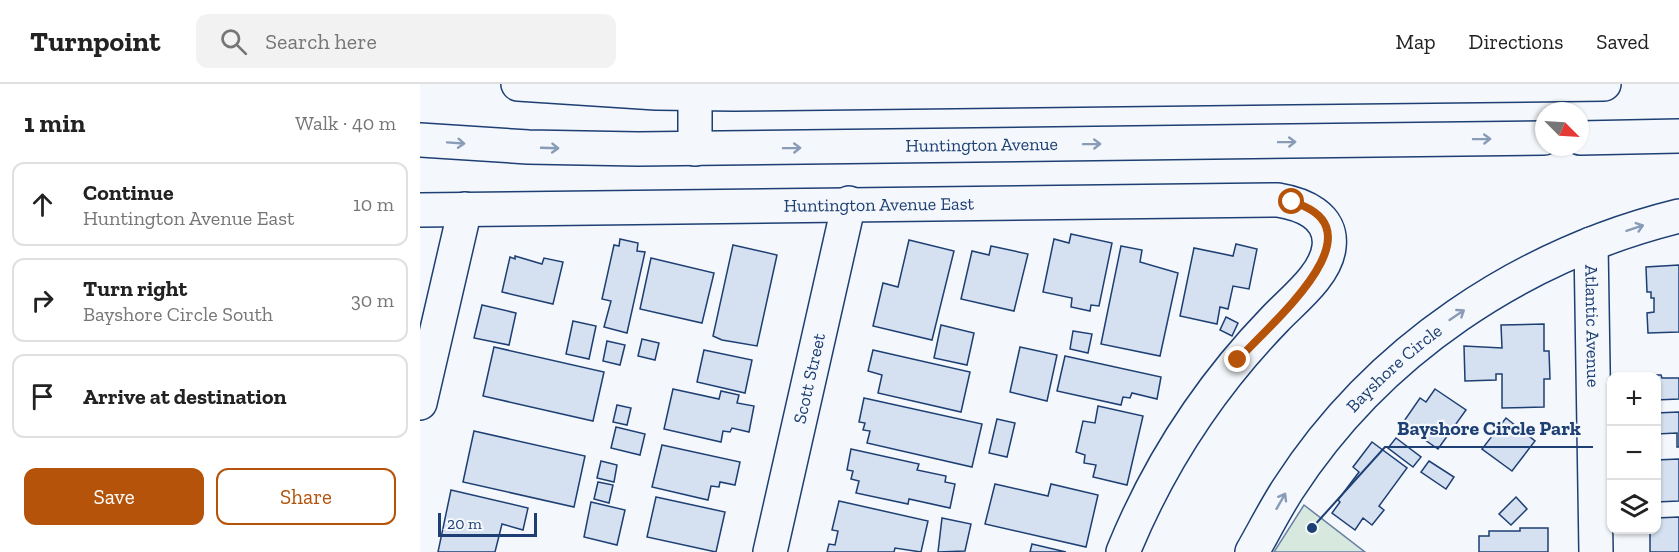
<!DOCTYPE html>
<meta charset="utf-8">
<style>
body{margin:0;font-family:"Zilla Slab",serif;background:#f2f2f2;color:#222}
.controls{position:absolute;right:18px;bottom:18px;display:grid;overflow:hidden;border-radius:12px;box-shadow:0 2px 4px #0004}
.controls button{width:54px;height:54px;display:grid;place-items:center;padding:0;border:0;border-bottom:2px solid #e0e0e0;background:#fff;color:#222;font:30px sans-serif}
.compass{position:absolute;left:1115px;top:18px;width:54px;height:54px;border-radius:50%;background:#fff;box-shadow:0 2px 4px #0004;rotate:114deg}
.scale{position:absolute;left:18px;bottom:15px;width:99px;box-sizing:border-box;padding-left:6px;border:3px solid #1d3f73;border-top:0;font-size:16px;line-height:21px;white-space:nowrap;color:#1d3f73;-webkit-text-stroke:4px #f4f7fb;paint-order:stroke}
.stop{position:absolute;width:18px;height:18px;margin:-14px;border:4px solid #b45309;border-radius:50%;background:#fff}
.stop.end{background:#b45309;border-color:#fff;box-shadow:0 2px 6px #0008}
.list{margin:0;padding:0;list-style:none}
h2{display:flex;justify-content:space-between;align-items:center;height:78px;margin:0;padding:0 24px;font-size:26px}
h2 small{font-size:20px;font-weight:400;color:#767676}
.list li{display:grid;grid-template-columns:39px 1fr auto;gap:18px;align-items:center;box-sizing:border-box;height:84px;margin:0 12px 12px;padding:0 12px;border:2px solid #e0e0e0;border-radius:12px}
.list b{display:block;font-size:22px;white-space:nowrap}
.list p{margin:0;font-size:20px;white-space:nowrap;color:#767676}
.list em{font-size:20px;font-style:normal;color:#767676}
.actions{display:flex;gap:12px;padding:18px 24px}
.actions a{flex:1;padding:14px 0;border:2px solid #b45309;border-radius:12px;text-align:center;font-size:21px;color:#b45309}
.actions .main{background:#b45309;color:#fff}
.icon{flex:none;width:33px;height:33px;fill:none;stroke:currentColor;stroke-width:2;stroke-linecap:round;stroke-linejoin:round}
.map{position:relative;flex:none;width:1259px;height:468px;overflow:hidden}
header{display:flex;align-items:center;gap:36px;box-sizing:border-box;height:84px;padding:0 30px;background:#fff;border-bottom:2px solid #e0e0e0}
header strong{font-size:28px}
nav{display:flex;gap:33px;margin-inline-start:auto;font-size:21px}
.search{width:420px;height:54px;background:#f2f2f2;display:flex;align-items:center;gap:15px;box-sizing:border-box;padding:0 21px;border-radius:12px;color:#767676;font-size:22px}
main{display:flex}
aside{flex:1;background:#fff}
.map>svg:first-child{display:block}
.green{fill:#d7e8df;stroke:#687fa3;stroke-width:1.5}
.building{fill:#d5e0f0;stroke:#1d3f73;stroke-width:1.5}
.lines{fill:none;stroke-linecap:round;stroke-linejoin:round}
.minor-casing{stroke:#1d3f73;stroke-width:36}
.minor{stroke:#f4f7fb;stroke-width:33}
.oneway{stroke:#889bb7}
.route{stroke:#b45309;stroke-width:8}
.labels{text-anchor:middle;stroke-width:4.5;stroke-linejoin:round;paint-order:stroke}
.street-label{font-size:18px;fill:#1d3f73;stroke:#f4f7fb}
.leader{fill:none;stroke:#1d3f73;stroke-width:2}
.callout-dot{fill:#1d3f73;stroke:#f4f7fb;stroke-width:2}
.callout-label{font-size:20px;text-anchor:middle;font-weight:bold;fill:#1d3f73;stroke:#f4f7fb;stroke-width:4.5;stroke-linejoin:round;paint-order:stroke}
</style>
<header>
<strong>Turnpoint</strong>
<div class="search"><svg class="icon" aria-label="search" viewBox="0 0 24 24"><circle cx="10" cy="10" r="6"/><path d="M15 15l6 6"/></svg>Search here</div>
<nav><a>Map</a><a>Directions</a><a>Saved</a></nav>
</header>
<main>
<aside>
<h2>1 min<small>Walk · 40 m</small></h2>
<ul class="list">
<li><svg class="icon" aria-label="ahead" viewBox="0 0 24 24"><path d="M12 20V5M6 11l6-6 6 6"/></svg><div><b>Continue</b><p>Huntington Avenue East</p></div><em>10 m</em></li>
<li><svg class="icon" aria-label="right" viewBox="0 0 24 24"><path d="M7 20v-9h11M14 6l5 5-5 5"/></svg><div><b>Turn right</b><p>Bayshore Circle South</p></div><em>30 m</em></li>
<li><svg class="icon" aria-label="arrive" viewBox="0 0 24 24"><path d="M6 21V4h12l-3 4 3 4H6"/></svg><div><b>Arrive at destination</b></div></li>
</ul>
<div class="actions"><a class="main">Save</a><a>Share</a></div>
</aside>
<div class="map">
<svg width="1259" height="468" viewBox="0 0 1259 468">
<rect width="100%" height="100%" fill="#f4f7fb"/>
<path class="green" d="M884 421 945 468H854Z"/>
<g class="building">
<path d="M651 150 692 159 679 222 671 221 670 227 651 223 652 214 623 208 634 155 649 159Z"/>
<path d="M200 155 218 159 217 167 225 168 207 249 184 243 191 217 182 215 194 161 199 162Z"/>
<path d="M489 156 534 167 512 256 453 242 463 199 478 203Z"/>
<path d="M816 160 837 165 829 205 813 202 808 225 800 223 797 240 760 232 774 164 813 172Z"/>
<path d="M313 161 357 171 337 262 302 256 293 252Z"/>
<path d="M571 162 608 170 594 227 541 215 552 167 569 171Z"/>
<path d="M701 162 722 166 720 178 758 189 740 272 681 260Z"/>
<path d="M95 172 122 180 124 174 143 178 133 220 82 208 90 173 95 175Z"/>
<path d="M231 174 294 189 282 239 220 225Z"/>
<path d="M1259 181V248L1228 249 1227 229 1234 228V214H1231V208H1227L1226 183Z"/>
<path d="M62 221 96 229 89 261 54 254Z"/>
<path d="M806 233 818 239 812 252 800 246Z"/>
<path d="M153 237 176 242 169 275 146 270Z"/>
<path d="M1124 240V267H1129L1130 295H1124V323L1082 324V290H1076V296L1045 297 1044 262 1082 264 1081 241Z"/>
<path d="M521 241 554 249 547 281 514 274Z"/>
<path d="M653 247 672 250 668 269 650 265Z"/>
<path d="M222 255 239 259 235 276 218 272Z"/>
<path d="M187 257 205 261 200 281 183 277Z"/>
<path d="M74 263 184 288 173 337 63 312Z"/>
<path d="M600 263 637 271 627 317 590 308Z"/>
<path d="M284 266 332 276 325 309 277 298Z"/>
<path d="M453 266 550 288 541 328 458 309 462 291 448 287Z"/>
<path d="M645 272 741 293 737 315 712 309 710 314 703 313 701 321 637 307Z"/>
<path d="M1230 291H1241L1242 294H1259V315L1236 316V292Z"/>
<path d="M253 305 299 315 301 307 319 311 317 319 334 322 329 348 312 344 310 348 303 347 301 358 244 345Z"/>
<path d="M1015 305 1046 326 1018 365 982 340 1000 314 1006 318Z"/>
<path d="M444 314 562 340 552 383 447 359 450 347 443 346 445 339 439 338Z"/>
<path d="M197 321 211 324 207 341 193 338Z"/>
<path d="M678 322 723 332 707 401 673 393 676 381 664 379 665 371 656 368 663 337 675 339Z"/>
<path d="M1259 328V363H1257V349L1236 350V329Z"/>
<path d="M1086 334 1115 357 1092 387 1062 365Z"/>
<path d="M577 335 595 339 587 373 569 369Z"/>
<path d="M196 343 225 350 220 371 191 364Z"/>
<path d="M54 347 165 372 154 423 43 398Z"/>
<path d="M976 354 1001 373 993 383 968 364Z"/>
<path d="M952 358 987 384 959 422 964 426 952 441 943 434 935 446 912 429 920 418 918 416 939 388 933 383Z"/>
<path d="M242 361 320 378 315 401 300 398 299 403 291 402 288 416 232 403Z"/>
<path d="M431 365 499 380 497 386 526 392 525 398 535 400 530 424 489 415 488 420 436 409 439 397 431 395 433 387 427 386Z"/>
<path d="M1259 375V417L1236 418V376Z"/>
<path d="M181 377 197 381 194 398 177 394Z"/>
<path d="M1009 377 1034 393 1026 405 1001 388Z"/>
<path d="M178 398 193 401 189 419 174 415Z"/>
<path d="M575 400 628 412 631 400 678 411 666 463 565 440Z"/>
<path d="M31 406 108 424 103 446 82 440 75 468H18Z"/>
<path d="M236 413 305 428 296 468 227 453Z"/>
<path d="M1096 413 1107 425 1091 441 1079 430Z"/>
<path d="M419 417 508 437 501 468 475 464 474 468H407L409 460 415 461 418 447 412 446Z"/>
<path d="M171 418 205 426 197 461 164 453Z"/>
<path d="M1259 433V468H1230V446H1236V434Z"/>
<path d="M522 434 551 440 545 467 518 468Z"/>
<path d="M1100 444H1128V468H1059V452H1069V447H1100Z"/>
<path d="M612 460 646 468H610Z"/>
</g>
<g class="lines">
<defs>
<g id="minor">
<path d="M98 0 236 9 314 10 1184 0"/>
<path d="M275 0V65"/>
<path d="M1160 54 1259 52"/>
<path id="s1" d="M0 56 108 63 218 65 1124 54"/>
<path id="s2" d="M0 126 858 116C882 120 913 132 909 163 906 191 873 216 855 235 790 302 738 382 703 468"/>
<path id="s3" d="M1171 160 1176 468"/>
<path d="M0 319 45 125"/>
<path id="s4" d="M350 468 429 119"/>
<path id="s5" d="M832 468C844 447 855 425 868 405 957 267 1101 171 1259 132"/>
</g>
</defs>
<use href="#minor" class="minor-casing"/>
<use href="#minor" class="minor"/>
</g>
<defs><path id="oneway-shaft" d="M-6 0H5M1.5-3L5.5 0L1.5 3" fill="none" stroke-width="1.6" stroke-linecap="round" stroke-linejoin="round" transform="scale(1.5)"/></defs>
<g class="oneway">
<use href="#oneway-shaft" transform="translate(1062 55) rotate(-1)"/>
<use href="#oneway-shaft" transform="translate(867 58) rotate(-1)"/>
<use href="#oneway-shaft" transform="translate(36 59) rotate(4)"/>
<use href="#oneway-shaft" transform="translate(672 60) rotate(-1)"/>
<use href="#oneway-shaft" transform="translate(130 64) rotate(2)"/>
<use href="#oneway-shaft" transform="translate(372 64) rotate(-1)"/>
<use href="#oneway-shaft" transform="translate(1215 144) rotate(-18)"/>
<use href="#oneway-shaft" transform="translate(1037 231) rotate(-34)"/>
<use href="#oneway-shaft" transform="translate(861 417) rotate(-60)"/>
</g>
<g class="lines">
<path class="route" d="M818 276C847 242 967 145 872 118"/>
</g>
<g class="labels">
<g class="street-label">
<text dy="6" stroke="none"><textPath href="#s1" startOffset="562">Huntington Avenue</textPath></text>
<text dy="6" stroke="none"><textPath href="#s2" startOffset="459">Huntington Avenue East</textPath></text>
<text dy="6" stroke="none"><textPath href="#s3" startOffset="82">Atlantic Avenue</textPath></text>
<text dy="6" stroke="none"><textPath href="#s5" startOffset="234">Bayshore Circle</textPath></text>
<text dy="6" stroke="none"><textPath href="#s4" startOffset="178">Scott Street</textPath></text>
</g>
</g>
<path class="leader" d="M892 444L965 363H1173"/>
<circle class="callout-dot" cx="892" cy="444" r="6"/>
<g class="callout-label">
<text x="1069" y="351">Bayshore Circle Park</text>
</g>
</svg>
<div class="controls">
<button>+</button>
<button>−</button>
<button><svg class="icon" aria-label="layers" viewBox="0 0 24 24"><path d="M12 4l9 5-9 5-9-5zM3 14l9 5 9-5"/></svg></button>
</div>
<svg class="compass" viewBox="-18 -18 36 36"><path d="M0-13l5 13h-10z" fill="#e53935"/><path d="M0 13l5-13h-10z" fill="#767676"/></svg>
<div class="scale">20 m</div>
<div class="stop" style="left:872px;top:118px"></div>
<div class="stop end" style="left:818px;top:276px"></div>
</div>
</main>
